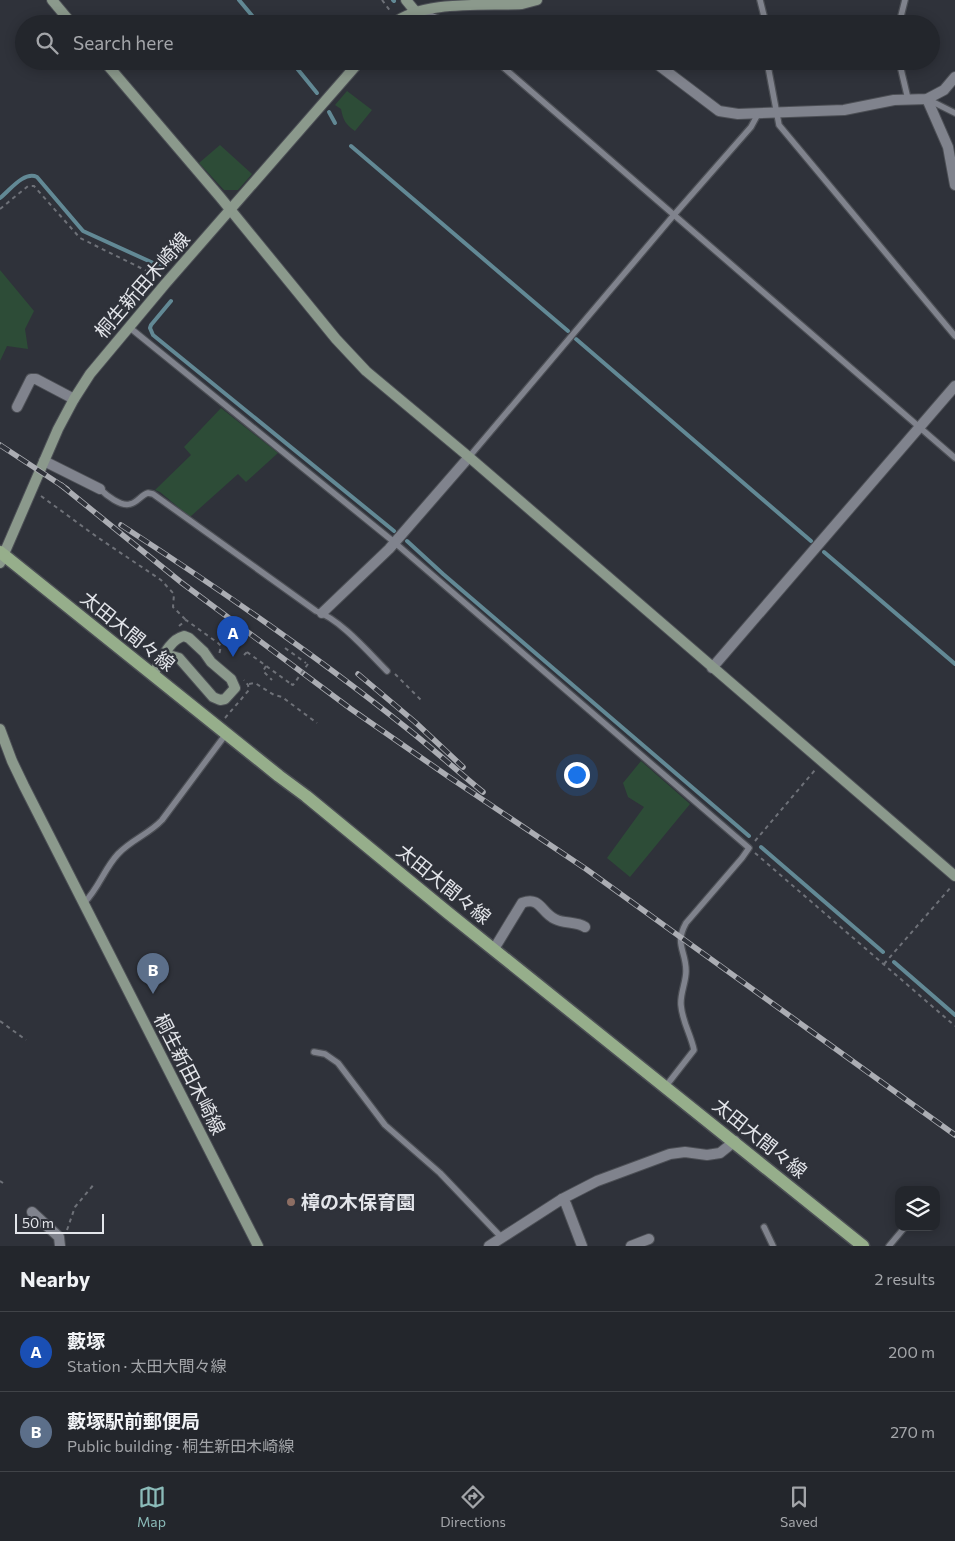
<!DOCTYPE html>
<meta charset="utf-8">
<style>
body{margin:0;font-family:Commissioner,"Noto Sans JP",sans-serif;background:#2f3238;color:#f1f3f6}
.controls{position:absolute;right:15px;bottom:15px;display:grid;overflow:hidden;border-radius:10px;box-shadow:0 2px 12px #0003}
.controls button{width:45px;height:45px;display:grid;place-items:center;padding:0;border:0;border-bottom:1px solid #404348;background:#23262c;color:#f1f3f6;font:25px sans-serif}
.scale{position:absolute;left:15px;bottom:12px;width:89px;box-sizing:border-box;padding-left:5px;border:2px solid #e3e5ea;border-top:0;font-size:14px;line-height:18px;white-space:nowrap;color:#e3e5ea;-webkit-text-stroke:4px #2f323a;paint-order:stroke}
.you{position:absolute;left:576px;top:774px;width:18px;height:18px;margin:-12px;border:4px solid #fff;border-radius:50%;background:#1a73e8;box-shadow:0 0 0 8px #1a73e833}
.badge{display:grid;place-items:center;width:32px;height:32px;border-radius:50%;background:#8bbbb9;color:#fff;font-size:16px;font-weight:700}
.pin{position:absolute;translate:-50% -41px;filter:drop-shadow(0 1px 2px #0008)}
.pin::after{content:'';position:absolute;top:26px;width:18px;height:15px;background:inherit;clip-path:polygon(0 0,100% 0,50% 100%)}
.list{margin:0;padding:0;list-style:none}
h2{display:flex;justify-content:space-between;align-items:center;height:65px;margin:0;padding:0 20px;font-size:21px}
h2 small{font-size:16px;font-weight:400;color:#a3a5a9}
.list li{display:grid;grid-template-columns:32px 1fr auto;gap:15px;align-items:center;box-sizing:border-box;height:80px;padding:0 20px;border-top:1px solid #404348}
.list b{display:block;font-size:19px;white-space:nowrap}
.list p{margin:0;font-size:16px;white-space:nowrap;color:#a3a5a9}
.list em{font-size:16px;font-style:normal;color:#a3a5a9}
.icon{flex:none;width:28px;height:28px;fill:none;stroke:currentColor;stroke-width:2;stroke-linecap:round;stroke-linejoin:round}
.map{position:relative;flex:none;width:955px;height:1246px;overflow:hidden}
.search{position:absolute;background:#23262c;box-shadow:0 2px 12px #0003;left:15px;right:15px;top:15px;height:55px;display:flex;align-items:center;gap:12px;box-sizing:border-box;padding:0 18px;border-radius:28px;color:#a3a5a9;font-size:19px}
.sheet{height:225px;background:#23262c}
nav{display:flex;justify-content:space-around;align-items:center;box-sizing:border-box;height:70px;border-top:1px solid #404348;background:#23262c;font-size:14px;color:#a3a5a9}
nav a{display:grid;justify-items:center;gap:2px}
nav .on{color:#8bbbb9}
.map>svg:first-child{display:block}
.green{fill:#2d4c37}
.lines{fill:none;stroke-linecap:round;stroke-linejoin:round}
.stream{stroke:#628995;stroke-width:4}
.lane-casing{stroke:#4c4f55;stroke-width:8}
.street-casing{stroke:#4c4f55;stroke-width:12}
.secondary-casing{stroke:#4c4f55;stroke-width:12}
.primary-casing{stroke:#4c4f55;stroke-width:15}
.path{stroke:#6e7178;stroke-width:2;stroke-dasharray:4 4;stroke-linecap:butt}
.lane{stroke:#80838d;stroke-width:5.5}
.street{stroke:#80838d;stroke-width:10}
.secondary{stroke:#8b998c;stroke-width:10}
.primary{stroke:#96ae8b;stroke-width:12}
.rail-casing{stroke:#abadb3;stroke-width:5.5}
.rail{stroke:#2f323a;stroke-width:4;stroke-dasharray:11;stroke-linecap:butt}
.path-bridge{stroke:#6e7178;stroke-width:2;stroke-dasharray:4 4;stroke-linecap:butt}
.education-dot{fill:#8d6e63;stroke:#2f323a;stroke-width:2}
.labels{text-anchor:middle;stroke-width:5;stroke-linejoin:round;paint-order:stroke}
.street-label{font-size:19px;fill:#e3e5ea;stroke:#2f323a}
.poi-label{font-size:19px;font-weight:bold;fill:#e3e5ea;stroke:#2f323a;text-anchor:start}
</style>
<div class="map">
<svg width="955" height="1246" viewBox="0 0 955 1246">
<rect width="100%" height="100%" fill="#2f323a"/>
<g class="green">
<path d="M347 91 372 110 355 131C346 125 343 120 341 109L335 105Z"/>
<path d="M220 145 252 174 238 190H224L199 163Z"/>
<path d="M0 270 34 311 25 329 28 349 7 346 0 361Z"/>
<path d="M221 408 278 453 246 482 238 474 190 517 160 492 155 490 191 455 184 447Z"/>
<path d="M641 761 690 804 630 877 607 858 644 807 628 797 623 783Z"/>
</g>
<g class="lines">
<g class="stream">
<path d="M239 0 259 24"/>
<path d="M393 0 394 1"/>
<path d="M291 61 317 93"/>
<path d="M329 112 335 123"/>
<path d="M351 146 568 331"/>
<path d="M0 198C10 190 24 171 37 177L83 231 162 267"/>
<path d="M171 301 151 325 150 328 153 335 394 531"/>
<path d="M576 339 811 541"/>
<path d="M407 541 443 574 749 836"/>
<path d="M824 552 955 664"/>
<path d="M761 847 883 952"/>
<path d="M894 962 955 1015"/>
</g>
<defs>
<g id="lane">
<path d="M760 0 766 24"/>
<path d="M899 24 905 0"/>
<path d="M496 61 955 458"/>
<path d="M767 61 779 125 955 336"/>
<path d="M899 61 908 99"/>
<path d="M929 100 955 113"/>
<path d="M129 327 394 542 749 848 742 858 686 923C674 945 686 950 686 971 686 983 680 993 681 1005 682 1021 691 1035 694 1050L666 1086"/>
<path d="M469 457 673 216 751 127 758 114"/>
<path d="M100 489C106 495 121 507 130 504 137 503 141 495 148 493L153 494 316 611C340 619 369 653 387 671"/>
<path d="M84 903C99 888 104 869 118 854 131 840 149 834 162 820L226 734"/>
<path d="M314 1052 325 1054 338 1063 385 1125 440 1173 502 1238"/>
<path d="M764 1227 773 1246"/>
<path d="M889 1246 905 1227"/>
</g>
<g id="street">
<path d="M415 11 446 24"/>
<path d="M653 61 719 111 738 114 844 110 894 100 927 99 944 90 955 77"/>
<path d="M927 99 948 147 955 185"/>
<path d="M17 407 31 379H36L74 399"/>
<path d="M44 461 100 489"/>
<path d="M322 613 389 549 469 457"/>
<path d="M712 668 955 386"/>
<path d="M494 949 522 903C541 896 541 913 555 919 564 924 576 921 585 927"/>
<path d="M562 1199 566 1204 582 1246"/>
<path d="M32 1212 59 1237 60 1246"/>
<path d="M489 1246 562 1199 597 1181 670 1154 685 1152 707 1155 720 1153 735 1141"/>
<path d="M631 1246 649 1239"/>
</g>
<g id="secondary">
<path d="M52 0 72 24"/>
<path d="M406 0 415 11"/>
<path d="M393 24C422 0 484 6 522 4L537 0"/>
<path d="M104 61 220 197 336 339 366 371 469 457 955 876"/>
<path d="M0 563 58 429 74 399 90 374 166 283 360 61"/>
<path d="M153 674C161 662 168 640 184 636L189 638 204 652 211 662 231 679 235 688 225 699 220 700 213 697 179 658 172 656 160 664"/>
<path d="M0 729 12 761 24 786 258 1246"/>
</g>
<path id="primary" d="M0 552 279 776 306 796 447 912 863 1246"/>
</defs>
<use href="#lane" class="lane-casing"/>
<use href="#street" class="street-casing"/>
<use href="#secondary" class="secondary-casing"/>
<use href="#primary" class="primary-casing"/>
<g class="path">
<path d="M382 0 391 12"/>
<path d="M0 209 28 186H34L80 238 159 277"/>
<path d="M41 496 97 537 161 580 174 594 173 607 186 620"/>
<path d="M179 626 186 620 218 643 221 646 219 655"/>
<path d="M285 648 306 663"/>
<path d="M247 652 291 684"/>
<path d="M244 655 249 650"/>
<path d="M266 666 263 671 272 680"/>
<path d="M395 674 422 701"/>
<path d="M249 684 255 683 274 695 282 697 317 723"/>
<path d="M225 718 249 690 248 685 244 680"/>
<path d="M755 841 815 770"/>
<path d="M755 853 955 1026"/>
<path d="M884 964 951 887"/>
<path d="M0 1021 26 1040"/>
<path d="M0 1181 3 1183"/>
<path d="M67 1230 75 1207 95 1183"/>
</g>
<use href="#lane" class="lane"/>
<use href="#street" class="street"/>
<use href="#secondary" class="secondary"/>
<use href="#primary" class="primary"/>
<defs>
<g id="rail">
<path d="M0 445 67 489"/>
<path d="M61 485 182 583 351 709 449 777 586 869 955 1135"/>
<path d="M121 525C218 588 314 654 404 726 431 747 456 770 483 792"/>
<path d="M358 674 415 722 463 767"/>
</g>
</defs>
<use href="#rail" class="rail-casing"/>
<use href="#rail" class="rail"/>
<path class="path-bridge" d="M291 684 293 685 308 664 306 663"/>
</g>
<circle class="education-dot" cx="291" cy="1202" r="5"/>
<g class="labels">
<g class="street-label">
<text transform="translate(142 285) rotate(-49)" y="7">桐生新田木崎線</text>
<text transform="translate(128 631) rotate(39)" y="7">太田大間々線</text>
<text transform="translate(444 884) rotate(39)" y="7">太田大間々線</text>
<text transform="translate(190 1074) rotate(63)" y="7">桐生新田木崎線</text>
<text transform="translate(760 1138) rotate(39)" y="7">太田大間々線</text>
</g>
<g class="poi-label">
<text x="301" y="1209">樟の木保育園</text>
</g>
</g>
</svg>
<div class="controls">
<button><svg class="icon" aria-label="layers" viewBox="0 0 24 24"><path d="M12 4l9 5-9 5-9-5zM3 14l9 5 9-5"/></svg></button>
</div>
<div class="scale">50 m</div>
<div class="you"></div>
<div class="pin badge" style="left:233px;top:657px;background:#1a4fb4">A</div>
<div class="pin badge" style="left:153px;top:994px;background:#5c6f8a">B</div>
<div class="search"><svg class="icon" aria-label="search" viewBox="0 0 24 24"><circle cx="10" cy="10" r="6"/><path d="M15 15l6 6"/></svg>Search here</div>
</div>
<section class="sheet">
<h2>Nearby<small>2 results</small></h2>
<ul class="list">
<li><span class="badge" style="background:#1a4fb4">A</span><div><b>藪塚</b><p>Station · 太田大間々線</p></div><em>200 m</em></li>
<li><span class="badge" style="background:#5c6f8a">B</span><div><b>藪塚駅前郵便局</b><p>Public building · 桐生新田木崎線</p></div><em>270 m</em></li>
</ul>
</section>
<nav>
<a class="on"><svg class="icon" aria-label="map" viewBox="0 0 24 24"><path d="M3 6l6-2 6 2 6-2v14l-6 2-6-2-6 2zM9 4v14M15 6v14"/></svg>Map</a>
<a><svg class="icon" aria-label="directions" viewBox="0 0 24 24"><path d="M12 3l9 9-9 9-9-9zM9 14v-3h6M13 9l2 2-2 2"/></svg>Directions</a>
<a><svg class="icon" aria-label="saved" viewBox="0 0 24 24"><path d="M7 4h10v16l-5-4-5 4z"/></svg>Saved</a>
</nav>
